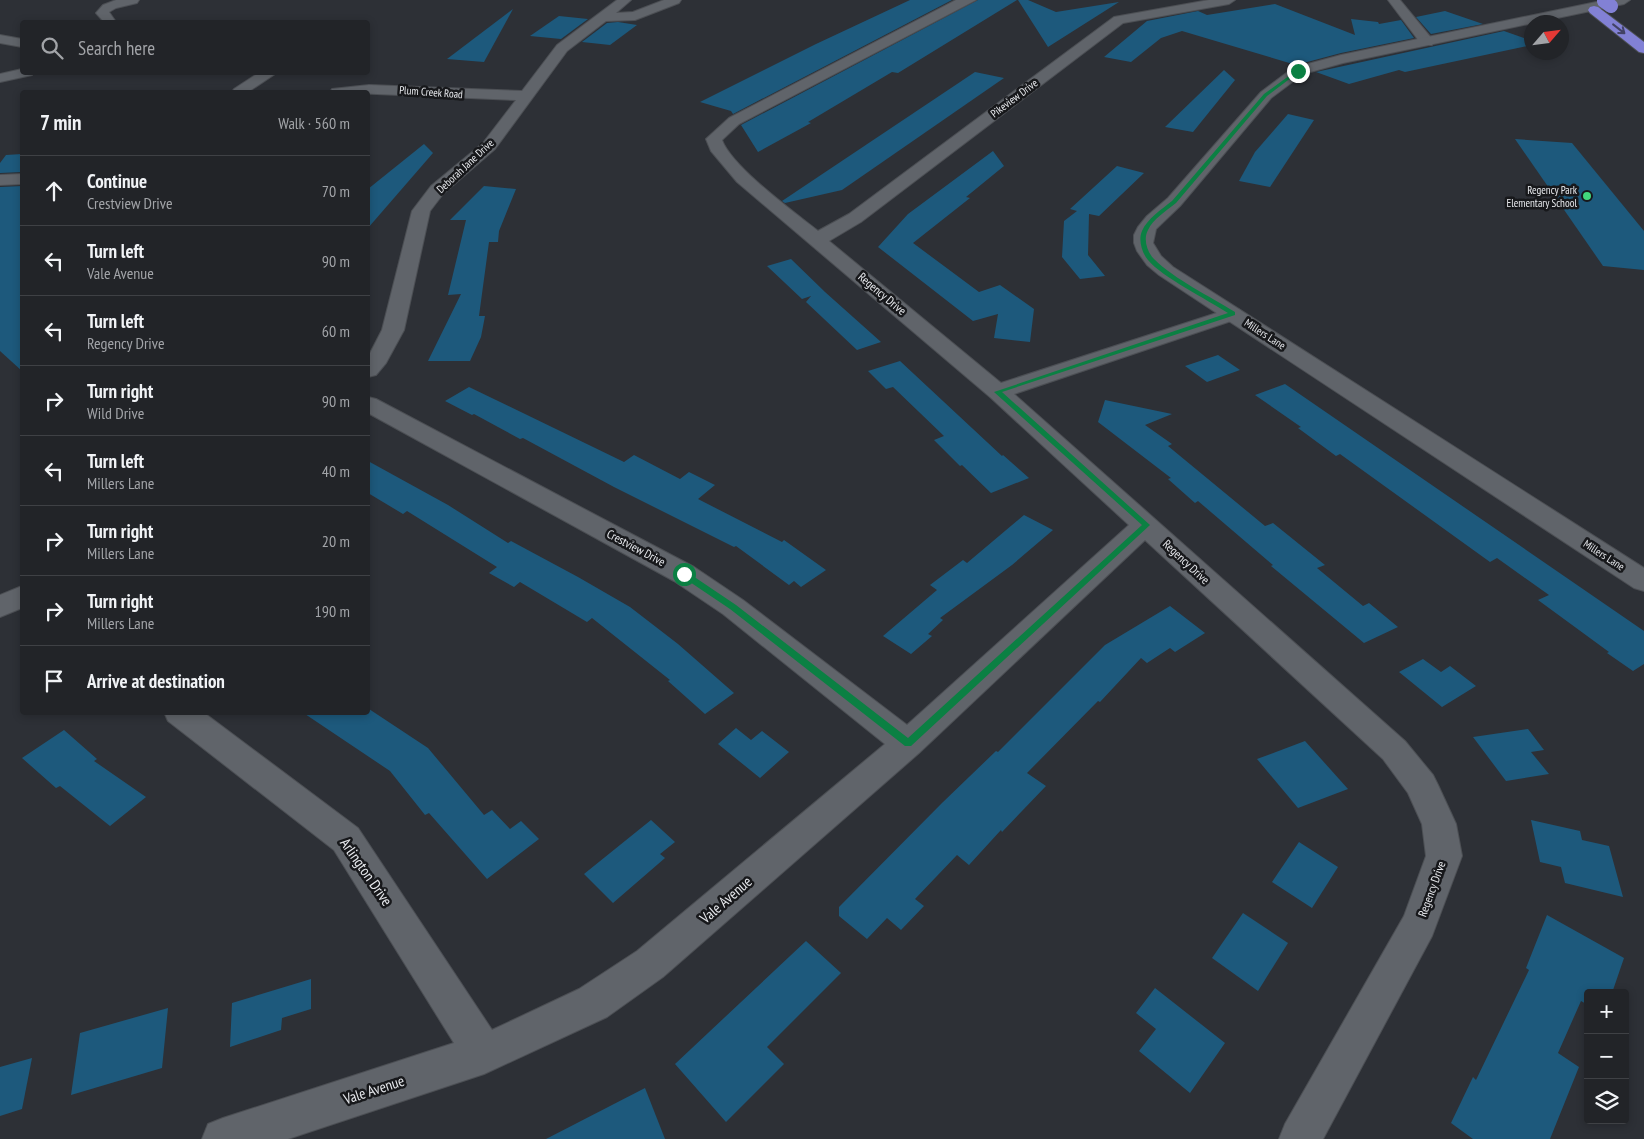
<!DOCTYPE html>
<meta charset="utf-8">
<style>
body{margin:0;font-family:"PT Sans Narrow",sans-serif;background:#2e3034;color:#f1f3f6}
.controls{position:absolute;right:15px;bottom:15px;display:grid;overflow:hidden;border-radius:5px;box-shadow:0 2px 8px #0003}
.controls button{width:45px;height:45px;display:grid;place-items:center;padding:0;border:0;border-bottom:1px solid #3f4145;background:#222428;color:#f1f3f6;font:25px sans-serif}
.compass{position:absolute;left:1524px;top:15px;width:45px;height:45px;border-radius:50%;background:#222428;box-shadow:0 2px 8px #0003;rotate:62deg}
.stop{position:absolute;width:15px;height:15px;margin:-11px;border:4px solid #0b8043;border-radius:50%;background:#fff}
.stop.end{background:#0b8043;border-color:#fff;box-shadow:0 1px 5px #0008}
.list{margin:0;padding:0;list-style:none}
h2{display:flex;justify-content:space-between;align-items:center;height:65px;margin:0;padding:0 20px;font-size:21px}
h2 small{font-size:16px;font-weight:400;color:#a2a4a8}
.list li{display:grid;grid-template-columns:32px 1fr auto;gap:15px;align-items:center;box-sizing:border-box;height:70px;padding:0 20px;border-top:1px solid #3f4145}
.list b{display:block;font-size:19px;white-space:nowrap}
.list p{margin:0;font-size:16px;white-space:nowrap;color:#a2a4a8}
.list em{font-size:16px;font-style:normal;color:#a2a4a8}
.icon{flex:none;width:28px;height:28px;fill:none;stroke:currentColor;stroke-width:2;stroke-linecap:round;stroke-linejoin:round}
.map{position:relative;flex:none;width:1644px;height:1139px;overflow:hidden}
.search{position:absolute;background:#222428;box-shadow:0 2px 8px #0003;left:20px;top:20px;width:350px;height:55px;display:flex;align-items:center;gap:12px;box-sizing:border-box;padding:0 18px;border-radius:5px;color:#a2a4a8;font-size:19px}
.panel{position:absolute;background:#222428;box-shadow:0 2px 8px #0003;left:20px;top:90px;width:350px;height:625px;border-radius:5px}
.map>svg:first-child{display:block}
.building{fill:#1d597c}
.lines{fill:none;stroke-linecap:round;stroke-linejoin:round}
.street-casing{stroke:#4c4f54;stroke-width:2}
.secondary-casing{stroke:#4c4f54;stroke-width:2}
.highway-casing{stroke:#4c4f54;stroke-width:2}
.street{fill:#60646a;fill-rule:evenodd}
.secondary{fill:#60646a;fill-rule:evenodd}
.highway{fill:#8281d5;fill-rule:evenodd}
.highway-bridge-casing{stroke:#4c4f54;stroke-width:15;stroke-linecap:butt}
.highway-bridge{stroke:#8281d5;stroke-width:14}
.oneway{stroke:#424265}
.route{fill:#0b8043}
.poi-dot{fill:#41d77c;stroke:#17181b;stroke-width:2}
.labels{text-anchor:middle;stroke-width:5;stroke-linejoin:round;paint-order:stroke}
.far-street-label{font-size:11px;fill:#e8eaee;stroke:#17181b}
.far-poi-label{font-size:11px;fill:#e8eaee;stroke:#17181b;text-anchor:end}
.street-label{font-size:12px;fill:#e8eaee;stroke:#17181b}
.near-street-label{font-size:15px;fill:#e8eaee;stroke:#17181b}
</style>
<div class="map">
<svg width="1644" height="1139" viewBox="0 0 1644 1139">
<rect width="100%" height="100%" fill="#2d3036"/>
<g class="building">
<path d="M910 0H952L733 114 731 111 700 102 816 44Z"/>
<path d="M978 0H1017L898 73 892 72 808 122 811 123 758 152 741 125Z"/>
<path d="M1018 0H1028L1056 12 1119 2 1048 47Z"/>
<path d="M1275 4 1355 35 1351 19 1378 22 1379 24 1401 20 1414 38 1341 53 1296 65 1182 31 1161 38 1131 62 1104 57 1147 21 1198 11 1207 15Z"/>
<path d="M513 9 484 62 447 59Z"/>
<path d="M1445 11 1483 24 1431 34 1416 17Z"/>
<path d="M559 16 588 19 561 39 530 36Z"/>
<path d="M618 22 637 25 610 45 582 42 607 23Z"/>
<path d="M1504 31 1532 41V45L1405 72 1399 70 1349 84 1316 72Z"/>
<path d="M1224 70 1235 80 1193 132 1165 127Z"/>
<path d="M975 72 1004 78 842 190 785 203 782 201Z"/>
<path d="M1288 114 1314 120 1270 187 1239 181 1255 152Z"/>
<path d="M1515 139 1572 143 1644 231V270L1603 266Z"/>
<path d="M424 144 433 153 368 228V189Z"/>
<path d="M993 151 1004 166 966 197 970 198 913 243 979 292 1000 285 1034 309 1030 342 994 338 998 314 973 321 878 247 908 214Z"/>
<path d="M22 154V172L0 173V163L6 155Z"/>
<path d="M1117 166 1144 173 1099 216 1089 214 1088 255 1105 276 1080 279 1062 257 1064 221 1077 211 1070 209Z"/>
<path d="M22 186V371L0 351V187Z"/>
<path d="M484 186 516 189 499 231 498 242H489L479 316H485L481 337 470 361H428L461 294 448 295 466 220H450Z"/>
<path d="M791 259 825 292 881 342 857 350 806 302 811 296 802 299 767 266Z"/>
<path d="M1218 355 1240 370 1207 382 1185 366Z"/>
<path d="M900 361 1002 456 1003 455 1029 478 991 493 962 465 960 466 934 440 944 436 893 387 886 389 868 371Z"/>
<path d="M1285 384 1644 631V664L1633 671 1607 653 1609 652 1538 600 1549 595 1497 558 1490 562 1340 454 1336 456 1298 428 1301 427 1255 395Z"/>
<path d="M469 387 624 462 634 455 680 479 689 472 715 485 698 499 782 542 784 540 826 570 801 587 794 581 789 585 736 546 734 547 614 487 523 438 520 439 474 414 472 415 445 401Z"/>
<path d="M1105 400 1172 414 1145 425 1172 444 1168 446 1265 526 1273 523 1325 565 1317 568 1363 606 1369 603 1398 627 1364 643 1271 566 1273 565 1198 501 1195 503 1168 479 1171 478 1098 422Z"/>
<path d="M368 461 448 505 508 543 511 541 578 577 630 607 678 644 734 693 705 714 668 681 670 680 592 618 587 622 520 582 514 587 489 573 497 567 407 511 403 514 368 493Z"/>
<path d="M1024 515 1053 530 1012 565 940 618 943 620 928 634 932 636 911 654 883 636 937 590 930 585 963 560 967 563Z"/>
<path d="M1170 606 1205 633 1175 652 1170 648 1147 663 1141 658 1100 702 1098 701 1027 773 1046 786 1002 832 1001 830 969 865 957 855 915 899 924 906 901 930 887 918 867 939 839 916V907L942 803 996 751 998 752 1105 645Z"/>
<path d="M1423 659 1441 672 1450 666 1476 686 1442 707 1399 672Z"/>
<path d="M369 709 428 748 484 815 492 810 510 829 521 821 539 839 487 879 429 813 425 815 390 771 302 712H368Z"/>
<path d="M736 728 751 740 762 731 789 752 760 778 718 744Z"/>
<path d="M1528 729 1544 750 1531 752 1549 774 1506 781 1473 737Z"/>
<path d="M64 730 97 759 94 761 146 797 110 826 60 786 56 788 22 758Z"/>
<path d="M1305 741 1348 789 1298 808 1257 759Z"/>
<path d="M651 820 675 842 660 854 665 858 613 903 584 874Z"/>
<path d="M1531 820 1580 831 1582 840 1609 846 1623 897 1565 883 1561 867 1540 862Z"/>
<path d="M1299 842 1338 867 1312 908 1272 882Z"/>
<path d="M1243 913 1288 943 1258 991 1212 958Z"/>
<path d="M1547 915 1624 958 1612 993H1588V1005L1581 1001 1558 1053 1579 1067 1550 1139H1473L1451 1123 1473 1077 1476 1080 1529 970 1526 968Z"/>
<path d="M806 941 841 973 767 1047 784 1064 726 1122 675 1064Z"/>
<path d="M311 979V1009L282 1018 281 1030 230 1047 232 1003Z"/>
<path d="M1155 988 1225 1043 1190 1093 1139 1051 1156 1029 1136 1013Z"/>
<path d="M168 1008 162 1068 71 1095 80 1033Z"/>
<path d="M32 1058 22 1109 0 1116V1067Z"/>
<path d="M645 1088 665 1139H546Z"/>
</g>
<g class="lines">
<defs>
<g id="street">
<path d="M116 0H139L137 3 116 8 109 12 116 22H104L96 13 103 5Z"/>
<path d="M617 0H631L616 13 633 12 664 0H681L679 3 635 20 606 21 567 51 495 149 443 194 430 211 404 330 386 363 376 375 368 377V357L382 330 412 211 431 186 483 143 516 100 330 92 332 89 369 85 522 91 557 45Z"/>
<path d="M956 0H976L739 124 722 140C732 167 794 212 818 231L849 214 1114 17 1209 0H1235L1229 4 1123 23 861 222 829 241 1001 383 1226 310 1233 308 1240 310 1243 314 1240 318 1014 394 1405 741 1433 775 1438 785 1456 824 1462 856 1432 936 1323 1139H1279L1285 1124 1404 916 1426 856 1422 824 1408 793 1383 759 1145 540 919 753 663 977 607 1017 484 1074 288 1139H202L208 1124 223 1118 454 1043 334 850 168 721 164 712H203L358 828 492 1030 579 989 637 951 885 744 723 614 674 581 368 413V397L376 399 694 567 743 600 907 725 1129 525 990 397 737 182 711 151 706 139 729 118Z"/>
<path d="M1388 0H1400L1432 39 1434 42 1432 45H1422Z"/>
<path d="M0 35 22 39V47L0 43Z"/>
<path d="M22 69V72H34L32 75 0 82V74Z"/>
<path d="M260 72H278L248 92H232L234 89Z"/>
<path d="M22 174V184L0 185V175Z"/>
<path d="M22 586V608L0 617V595Z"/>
</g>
<path id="secondary" d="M1606 0H1630L1624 4 1343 63 1303 74 1271 98 1180 206 1156 229 1153 243 1161 256 1173 267 1644 568V591L1634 588 1159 275 1147 265 1137 251 1134 243V235L1138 227 1147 216 1168 198 1261 92 1293 68 1341 55Z"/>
<path id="highway" d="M1594 6 1598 7 1644 42V53L1639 52 1590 13 1588 10 1590 7Z"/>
</defs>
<use href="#street" class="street-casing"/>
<use href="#secondary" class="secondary-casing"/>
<use href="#highway" class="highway-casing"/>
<use href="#street" class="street"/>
<use href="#secondary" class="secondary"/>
<use href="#highway" class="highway"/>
<defs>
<path id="highway-bridge" d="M1604 1 1611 6"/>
</defs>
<use href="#highway-bridge" class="highway-bridge-casing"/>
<use href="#highway-bridge" class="highway-bridge"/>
</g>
<defs><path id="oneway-shaft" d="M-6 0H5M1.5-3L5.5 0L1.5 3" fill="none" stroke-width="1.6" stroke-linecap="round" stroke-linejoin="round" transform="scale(1.25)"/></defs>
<use class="oneway" href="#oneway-shaft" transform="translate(1619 29) rotate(38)"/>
<path class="route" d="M1297 70 1300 71 1267 96 1176 203C1166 211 1153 219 1148 230 1143 239 1147 252 1154 259 1174 279 1211 297 1235 312V315L1002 392 1150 525 911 746H905L730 609 681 576V572H687L736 605 908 738 1142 525 994 392 1228 313C1208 300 1162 277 1148 260 1142 253 1138 240 1142 231 1147 219 1162 209 1172 201L1264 94Z"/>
<circle class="poi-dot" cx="1587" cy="196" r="5"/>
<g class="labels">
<g class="far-street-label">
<text transform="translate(431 92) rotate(4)" y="4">Plum Creek Road</text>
<text transform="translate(1014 98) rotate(-37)" y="4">Pikeview Drive</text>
<text transform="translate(465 166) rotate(-43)" y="4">Deborah Jane Drive</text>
<text transform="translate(1265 334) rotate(33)" y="4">Millers Lane</text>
<text transform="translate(1604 555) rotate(33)" y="4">Millers Lane</text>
</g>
<g class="far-poi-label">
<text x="1577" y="194">Regency Park<tspan x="1577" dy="13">Elementary School</tspan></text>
</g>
<g class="street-label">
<text transform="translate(882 294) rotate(40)" y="4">Regency Drive</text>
<text transform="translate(636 548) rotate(28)" y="4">Crestview Drive</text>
<text transform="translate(1186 562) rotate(43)" y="4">Regency Drive</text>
<text transform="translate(1432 889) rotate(-70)" y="4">Regency Drive</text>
</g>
<g class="near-street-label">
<text transform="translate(366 872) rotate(55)" y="5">Arlington Drive</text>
<text transform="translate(726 900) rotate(-41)" y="5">Vale Avenue</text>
<text transform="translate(374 1090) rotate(-18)" y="5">Vale Avenue</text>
</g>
</g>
</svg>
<div class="controls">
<button>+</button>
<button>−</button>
<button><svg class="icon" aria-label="layers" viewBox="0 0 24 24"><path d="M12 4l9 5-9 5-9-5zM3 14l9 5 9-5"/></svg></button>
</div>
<svg class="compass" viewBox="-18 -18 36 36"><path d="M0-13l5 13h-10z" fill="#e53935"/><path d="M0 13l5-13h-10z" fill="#a2a4a8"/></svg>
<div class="stop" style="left:684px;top:574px"></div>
<div class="stop end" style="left:1298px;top:71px"></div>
<div class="search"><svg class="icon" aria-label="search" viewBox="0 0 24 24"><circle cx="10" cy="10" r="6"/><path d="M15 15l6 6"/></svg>Search here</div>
<section class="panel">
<h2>7 min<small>Walk · 560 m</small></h2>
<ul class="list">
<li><svg class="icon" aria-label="ahead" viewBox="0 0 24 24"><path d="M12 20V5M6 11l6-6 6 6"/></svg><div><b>Continue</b><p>Crestview Drive</p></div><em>70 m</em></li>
<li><svg class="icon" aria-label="left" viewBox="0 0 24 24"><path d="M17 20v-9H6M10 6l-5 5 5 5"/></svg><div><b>Turn left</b><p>Vale Avenue</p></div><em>90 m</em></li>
<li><svg class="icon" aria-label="left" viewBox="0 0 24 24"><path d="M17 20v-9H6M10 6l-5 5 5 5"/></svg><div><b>Turn left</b><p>Regency Drive</p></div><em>60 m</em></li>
<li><svg class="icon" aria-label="right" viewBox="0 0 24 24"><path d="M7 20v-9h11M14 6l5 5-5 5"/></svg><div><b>Turn right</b><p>Wild Drive</p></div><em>90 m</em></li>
<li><svg class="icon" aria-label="left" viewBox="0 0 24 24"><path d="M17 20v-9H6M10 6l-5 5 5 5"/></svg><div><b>Turn left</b><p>Millers Lane</p></div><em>40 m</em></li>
<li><svg class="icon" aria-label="right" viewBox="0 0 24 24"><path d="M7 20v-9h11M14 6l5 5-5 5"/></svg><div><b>Turn right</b><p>Millers Lane</p></div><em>20 m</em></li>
<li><svg class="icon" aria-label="right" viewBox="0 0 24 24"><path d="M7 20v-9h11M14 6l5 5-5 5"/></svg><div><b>Turn right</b><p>Millers Lane</p></div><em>190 m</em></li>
<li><svg class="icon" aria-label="arrive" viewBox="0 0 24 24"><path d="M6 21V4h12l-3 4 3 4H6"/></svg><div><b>Arrive at destination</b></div></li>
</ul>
</section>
</div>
